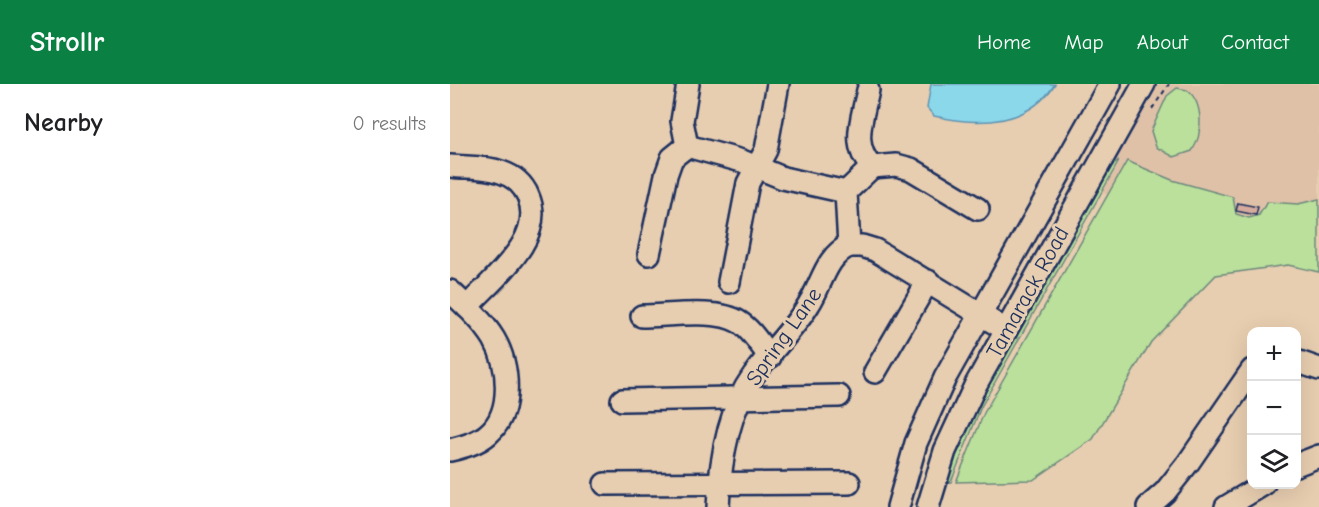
<!DOCTYPE html>
<meta charset="utf-8">
<style>
body{margin:0;font-family:"Comic Neue",sans-serif;background:#f6f6f6;color:#202124}
.controls{position:absolute;right:18px;bottom:18px;display:grid;overflow:hidden;border-radius:12px;box-shadow:0 6px 24px #0002}
.controls button{width:54px;height:54px;display:grid;place-items:center;padding:0;border:0;border-bottom:2px solid #e0e0e0;background:#fff;color:#202124;font:30px sans-serif}
.list{margin:0;padding:0;list-style:none}
h2{display:flex;justify-content:space-between;align-items:center;height:78px;margin:0;padding:0 24px;font-size:26px}
h2 small{font-size:20px;font-weight:400;color:#757577}
.icon{flex:none;width:33px;height:33px;fill:none;stroke:currentColor;stroke-width:2;stroke-linecap:round;stroke-linejoin:round}
.map{position:relative;flex:none;width:869px;height:423px;overflow:hidden}
header{display:flex;align-items:center;gap:36px;box-sizing:border-box;height:84px;padding:0 30px;background:#0b8043;color:#fff}
header strong{font-size:28px}
nav{display:flex;gap:33px;margin-inline-start:auto;font-size:21px}
main{display:flex}
aside{flex:1;background:#fff}
.map>svg:first-child{display:block}
.built{fill:#dfc1a8}
.green{fill:#bbe09b;stroke:#6b887c;stroke-width:1.5}
.water{fill:#8cd8eb;stroke:#5f94b3;stroke-width:1.5}
.building{fill:#d6ab9d;stroke:#1b2f5e;stroke-width:1.5}
.lines{fill:none;stroke-linecap:round;stroke-linejoin:round}
.minor-casing{stroke:#1b2f5e;stroke-width:26}
.path{stroke:#1b2f5e;stroke-width:2;stroke-dasharray:4.5 4.5;stroke-linecap:butt}
.minor{stroke:#e8ceb0;stroke-width:21}
.labels{text-anchor:middle;stroke-width:6;stroke-linejoin:round;paint-order:stroke}
.street-label{font-size:22px;fill:#1b2f5e;stroke:#e8ceb0}
</style>
<header>
<strong>Strollr</strong>
<nav><a>Home</a><a>Map</a><a>About</a><a>Contact</a></nav>
</header>
<main>
<aside>
<h2>Nearby<small>0 results</small></h2>
<ul class="list">
</ul>
</aside>
<div class="map">
<svg width="869" height="423" viewBox="0 0 869 423">
<rect width="100%" height="100%" fill="#e8ceb0"/>
<filter id="ink" filterUnits="userSpaceOnUse"><feTurbulence type="fractalNoise" baseFrequency=".0167" numOctaves="2"/><feDisplacementMap in="SourceGraphic" scale="12" xChannelSelector="R" yChannelSelector="G"/><feConvolveMatrix kernelMatrix="1 2 1 2 8 2 1 2 1" color-interpolation-filters="sRGB"/></filter>
<g filter="url(#ink)">
<path class="built" d="M708 0H869V151L645 108 691 25Z"/>
<g class="green">
<path d="M727 4 737 6C754 19 753 51 742 67L724 73 706 63 701 47 717 12Z"/>
<path d="M669 77 531 323 501 398H496L511 354 537 302 658 84Z"/>
<path d="M677 77 722 96 783 113 786 130 799 134 809 131 817 118 848 120 869 115V188L838 181 766 191 701 258 643 355 583 396 506 398 534 329Z"/>
</g>
<path class="water" d="M481 0H605C578 42 528 42 484 32L477 24Z"/>
<path class="building" d="M788 119 808 123 806 131 786 127Z"/>
<g class="lines">
<defs>
<g id="minor">
<path d="M418 6C413 33 400 61 422 83"/>
<path d="M237 62 292 77 333 94 396 108"/>
<path d="M0 82C17 84 34 82 51 88 63 92 73 100 78 112 97 154 43 194 17 223"/>
<path d="M422 83 446 81 461 85 528 125"/>
<path d="M399 162H412L425 166 556 246"/>
<path d="M199 170 216 91 222 74 237 62 232 37 238 0"/>
<path d="M279 198 298 99 316 66 328 0"/>
<path d="M0 207C15 221 33 237 44 255 59 281 64 328 38 350 28 359 13 363 0 366"/>
<path d="M192 232C218 232 268 224 289 238 301 245 311 262 320 273"/>
<path d="M846 277 869 285"/>
<path d="M425 288 478 197"/>
<path d="M172 316 389 312"/>
<path d="M846 381 869 372"/>
<path d="M155 400 399 399"/>
<path d="M268 423C270 380 277 328 303 292 320 267 343 247 359 220 372 200 376 172 399 162L396 108 422 83"/>
<path d="M448 423 466 359 495 294 660 0"/>
<path d="M478 423 495 367 525 302 694 0"/>
<path d="M698 423 715 408 738 379 802 286"/>
<path d="M776 423 814 400"/>
</g>
</defs>
<use href="#minor" class="minor-casing"/>
<path class="path" d="M702 25 719 0"/>
<use href="#minor" class="minor"/>
</g>
</g>
<g class="labels">
<g class="street-label">
<text transform="translate(577 208) rotate(-61)" y="8">Tamarack Road</text>
<text transform="translate(333 252) rotate(-55)" y="8">Spring Lane</text>
</g>
</g>
</svg>
<div class="controls">
<button>+</button>
<button>−</button>
<button><svg class="icon" aria-label="layers" viewBox="0 0 24 24"><path d="M12 4l9 5-9 5-9-5zM3 14l9 5 9-5"/></svg></button>
</div>
</div>
</main>
